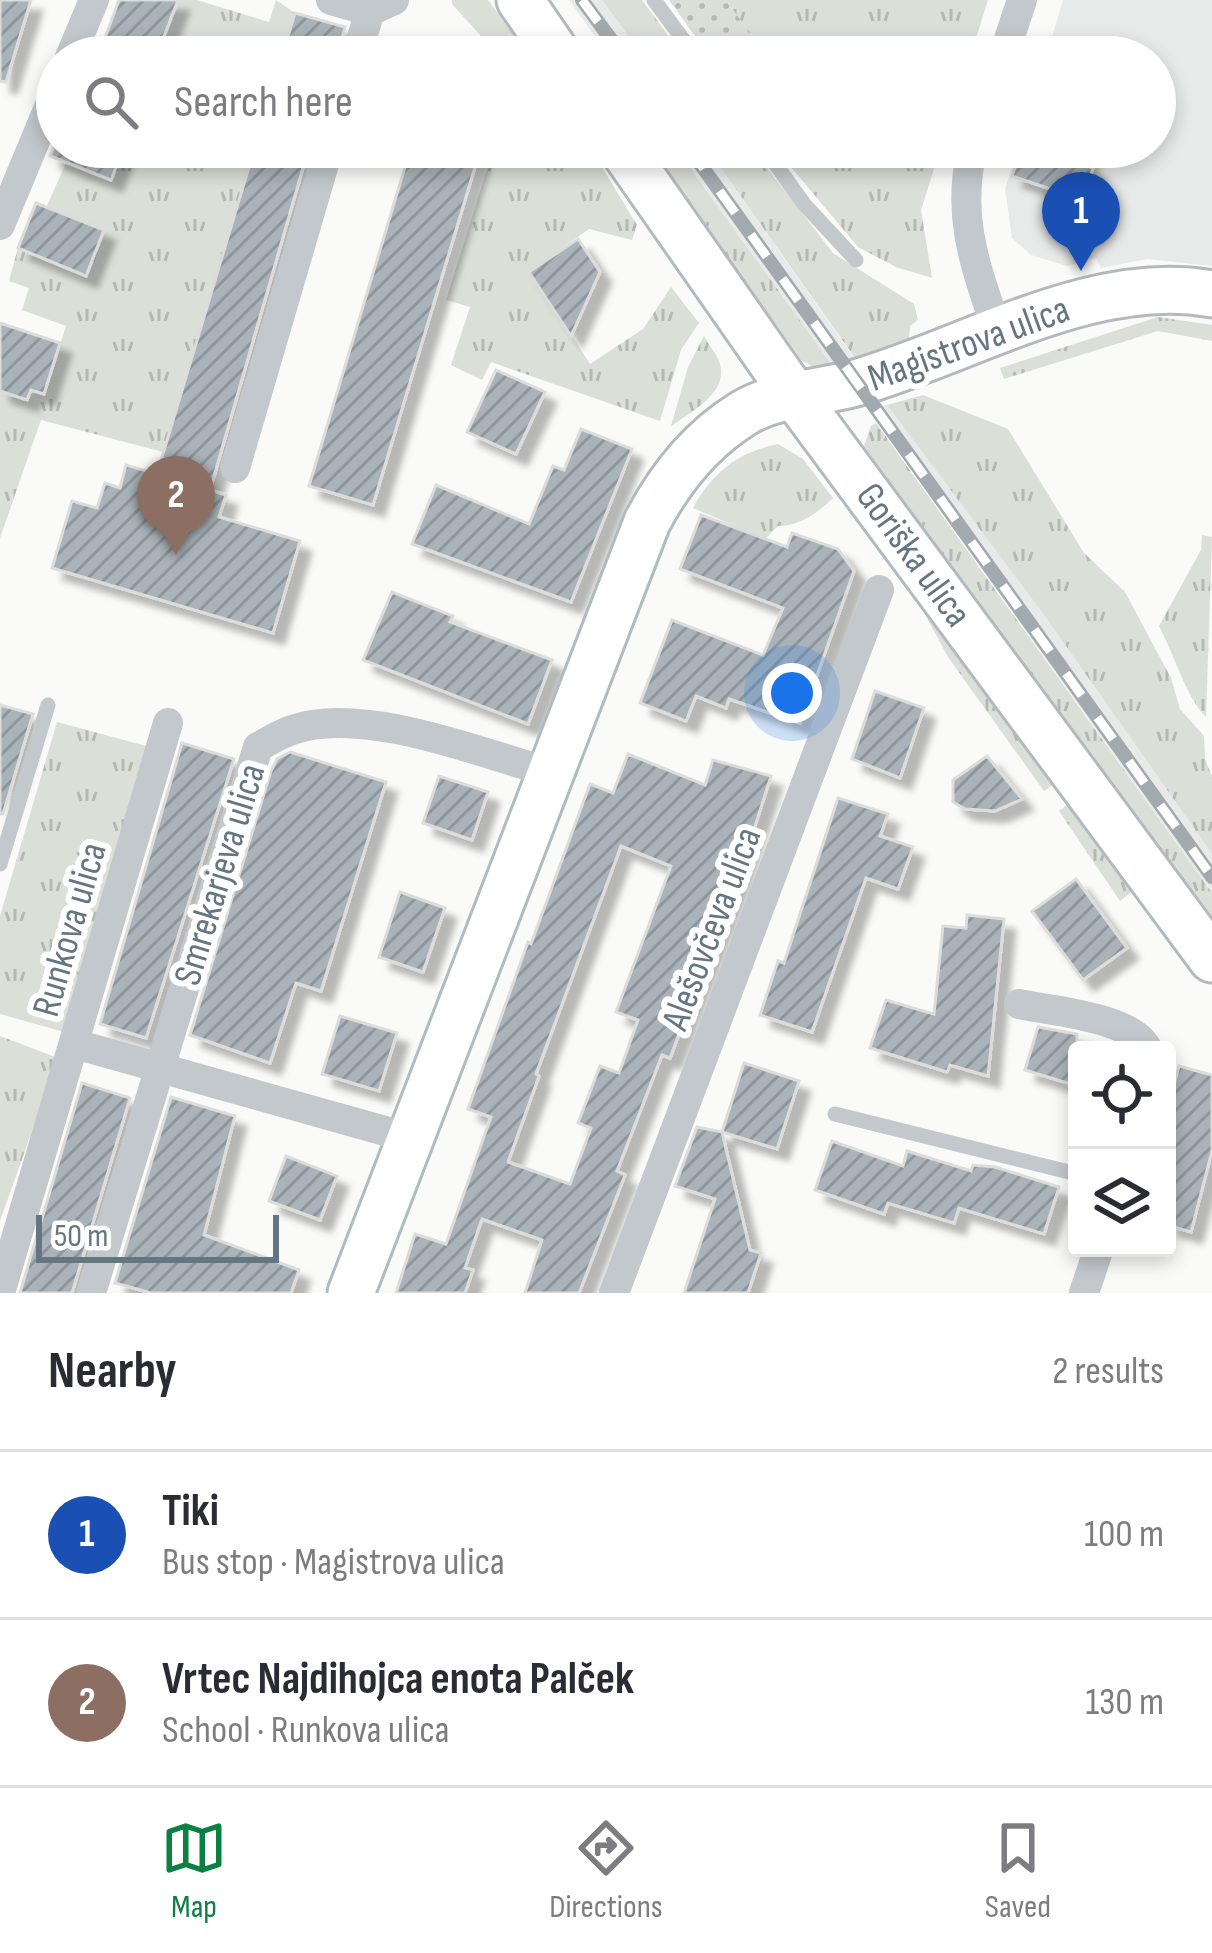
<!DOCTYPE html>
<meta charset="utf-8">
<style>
body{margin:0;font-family:"Sofia Sans Condensed",sans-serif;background:#f2f2f3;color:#2b2b33}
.controls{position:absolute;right:36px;bottom:36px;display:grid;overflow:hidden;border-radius:12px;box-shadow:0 6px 18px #0003}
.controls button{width:108px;height:108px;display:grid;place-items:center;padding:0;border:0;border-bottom:3px solid #e1e1e2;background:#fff;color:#2b2b33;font:60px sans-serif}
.scale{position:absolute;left:36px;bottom:30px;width:243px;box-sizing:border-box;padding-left:12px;border:6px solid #657683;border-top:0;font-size:33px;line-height:42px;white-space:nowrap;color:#657683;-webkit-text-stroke:9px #fff;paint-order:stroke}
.you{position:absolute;left:792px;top:693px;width:42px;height:42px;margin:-30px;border:9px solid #fff;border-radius:50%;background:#1a73e8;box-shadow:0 0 0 18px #1a73e833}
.badge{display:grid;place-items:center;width:78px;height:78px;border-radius:50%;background:#0b8043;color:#fff;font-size:39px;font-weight:700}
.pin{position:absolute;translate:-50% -99px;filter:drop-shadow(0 3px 6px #0008)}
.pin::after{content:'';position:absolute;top:63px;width:42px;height:36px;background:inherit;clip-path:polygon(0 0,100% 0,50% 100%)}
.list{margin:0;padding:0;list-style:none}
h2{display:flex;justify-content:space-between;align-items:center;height:156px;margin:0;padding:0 48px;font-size:51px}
h2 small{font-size:39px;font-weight:400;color:#7c7c81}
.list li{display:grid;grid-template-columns:78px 1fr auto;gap:36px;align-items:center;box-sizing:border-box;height:168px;padding:0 48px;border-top:3px solid #e1e1e2}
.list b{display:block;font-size:45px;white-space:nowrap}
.list p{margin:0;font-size:39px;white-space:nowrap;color:#7c7c81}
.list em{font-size:39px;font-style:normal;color:#7c7c81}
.icon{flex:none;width:66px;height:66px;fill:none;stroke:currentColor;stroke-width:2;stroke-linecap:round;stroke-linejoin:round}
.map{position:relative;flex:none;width:1212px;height:1293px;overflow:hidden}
.search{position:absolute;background:#fff;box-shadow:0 6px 18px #0003;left:36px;right:36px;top:36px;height:132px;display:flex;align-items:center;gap:30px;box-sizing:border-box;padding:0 42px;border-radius:66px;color:#7c7c81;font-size:45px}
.sheet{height:492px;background:#fff}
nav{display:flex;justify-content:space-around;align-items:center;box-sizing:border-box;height:168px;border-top:3px solid #e1e1e2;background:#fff;font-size:33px;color:#7c7c81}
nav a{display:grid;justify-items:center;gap:6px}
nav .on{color:#0b8043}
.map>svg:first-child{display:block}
.built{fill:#e8e9e9}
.grass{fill:url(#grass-tufts)}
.garden{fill:url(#garden-dots)}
.building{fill:url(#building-hatch);stroke:#dcdcda;stroke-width:3;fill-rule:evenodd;filter:url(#shadow)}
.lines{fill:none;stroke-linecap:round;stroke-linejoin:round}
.secondary-casing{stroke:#b3babf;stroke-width:51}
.lane{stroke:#c3c8cc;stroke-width:15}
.street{stroke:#c3c8cc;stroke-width:30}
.secondary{stroke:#fff;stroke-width:45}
.rail-casing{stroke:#a2aab0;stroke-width:14}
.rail{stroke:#fff;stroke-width:9;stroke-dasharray:27;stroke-linecap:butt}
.labels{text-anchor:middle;stroke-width:12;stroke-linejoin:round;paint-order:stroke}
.street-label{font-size:39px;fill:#657683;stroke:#fff}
</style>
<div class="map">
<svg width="1212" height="1293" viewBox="0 0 1212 1293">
<defs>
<pattern id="grass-tufts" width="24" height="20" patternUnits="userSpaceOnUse" patternTransform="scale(3)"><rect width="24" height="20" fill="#dadfd7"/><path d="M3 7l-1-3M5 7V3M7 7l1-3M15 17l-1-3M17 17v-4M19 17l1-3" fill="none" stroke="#b4b9b4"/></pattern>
<pattern id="garden-dots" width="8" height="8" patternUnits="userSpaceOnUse" patternTransform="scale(3)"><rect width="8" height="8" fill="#dadfd7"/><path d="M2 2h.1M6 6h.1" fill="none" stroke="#b4b9b4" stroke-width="1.8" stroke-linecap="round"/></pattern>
<pattern id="building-hatch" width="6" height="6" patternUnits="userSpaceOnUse" patternTransform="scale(3)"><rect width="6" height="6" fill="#aab3b9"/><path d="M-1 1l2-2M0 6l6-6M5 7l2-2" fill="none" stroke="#8e969c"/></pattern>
<filter id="shadow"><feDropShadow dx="11" dy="11" stdDeviation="3" flood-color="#0004"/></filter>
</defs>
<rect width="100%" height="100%" fill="#fafaf8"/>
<g class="built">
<path d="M569 0H602L644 57H610Z"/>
<path d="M1063 0H1212V266L1147 259 1101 268 1096 258 1067 266 1031 255 1012 238 1005 189 1018 147H1155V57H1046Z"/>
<path d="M675 147H706L854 358 832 365Z"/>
<path d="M887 405 1047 619 1212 854V893L869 410Z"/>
</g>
<g class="grass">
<path d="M178 0H197L269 22 276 0 295 13 282 57H156Z"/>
<path d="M452 0H488L530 57H500L452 4Z"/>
<path d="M602 0H642L684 57H644Z"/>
<path d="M725 0H988L970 57H769Z"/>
<path d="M124 147H255L163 452 41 420 0 538V391L44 394 66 326 22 310 29 288 9 281 18 248 86 275 104 230 46 208 66 163 110 180Z"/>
<path d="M494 147H590L637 225 632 240 589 229 530 271 590 364 643 329 671 287 699 323 681 350 660 421 491 362 482 380 451 365 470 307 446 300Z"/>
<path d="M649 147H675L832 365 814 367 801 360Z"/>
<path d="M706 147H751L833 253 914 304 918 320 910 326 909 339 855 358Z"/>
<path d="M941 147 921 210 932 278 896 267 858 247 775 148Z"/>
<path d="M1158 317 1212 325V341L1158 331 1004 379 1000 368Z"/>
<path d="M704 336C709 345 717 355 720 364 729 392 690 413 671 426L688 367Z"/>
<path d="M923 395 1008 429 1084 553 1125 592 1171 678 1180 709 1204 736 1205 759 1212 777V854L1047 619 887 405Z"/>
<path d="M876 423 1212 893V932L864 446 871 426Z"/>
<path d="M778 444 803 459 833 498C818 513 799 526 778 526L765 539 693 508C712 473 738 452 778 444Z"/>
<path d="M1202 535 1212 537 1206 717C1186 697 1174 654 1159 626L1201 550Z"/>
<path d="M913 592 1061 780 1044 791 948 657Z"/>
<path d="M57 722 150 747 64 1032 0 1014V916Z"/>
<path d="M1074 800 1134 890 1120 901 1059 811Z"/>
<path d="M0 1036 58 1058 0 1221Z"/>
</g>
<path class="garden" d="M669 0H725L769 57H710Z"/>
<g class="building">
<path d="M0 0H31L6 82 0 81Z"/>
<path d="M119 0H178L156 57H133L102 46Z"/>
<path d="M295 13 345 27 337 57H282Z"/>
<path d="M54 147H124L111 180 50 156Z"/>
<path d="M255 147H309L210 490 226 495 219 517 300 541 273 633 52 568 72 501 97 508 105 483 120 488 126 465 157 474Z"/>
<path d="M411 147H481L373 505 309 486Z"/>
<path d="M1022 147H1090L1084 165 1093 168 1083 200 1012 176Z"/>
<path d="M36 203 104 230 86 276 18 248Z"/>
<path d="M578 239 600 272 571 336 529 272Z"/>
<path d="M0 323 60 343 44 394 31 390 27 400 0 391Z"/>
<path d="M496 370 545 392 516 454 467 432Z"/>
<path d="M581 429 632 449 571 602 412 544 436 485 529 524 553 466 564 470Z"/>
<path d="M701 515 787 547 792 533 838 549 854 571 800 723 729 699 726 708 696 696 686 721 640 703 672 620 763 655 783 608 680 569Z"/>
<path d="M392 592 453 616 450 622 552 660 528 724 363 660Z"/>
<path d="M875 691 924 708 900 778 852 759Z"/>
<path d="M0 705 33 714 3 814H0Z"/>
<path d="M182 743 234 759 146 1038 100 1024Z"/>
<path d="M290 752 386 782 321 991 296 983 270 1063 190 1035 271 771 277 759Z"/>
<path d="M628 754 705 785 713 760 771 776 740 873 670 1058 662 1055 617 1171 625 1175 579 1293H525L542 1240 482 1219 465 1268 473 1270 465 1293H396L415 1234 446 1244 491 1117 468 1109 528 942 531 944 590 784 613 793ZM621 846 671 866 616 1012 638 1020 619 1073 600 1066 578 1123 591 1128 570 1184 508 1162 539 1076 536 1074Z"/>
<path d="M987 756 1022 799 995 811 965 809 953 802V780Z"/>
<path d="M439 776 488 792 472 840 423 823Z"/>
<path d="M838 798 888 814 880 836 913 847 898 889 866 878 812 1032 760 1015 778 961 784 963Z"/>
<path d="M1076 879 1127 948 1083 980 1032 911Z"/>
<path d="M400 892 445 908 423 972 379 957Z"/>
<path d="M967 915 1004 919 988 1076 950 1065 947 1072 870 1048 886 1000 934 1014 943 926 966 928Z"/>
<path d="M340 1016 397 1033 379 1091 322 1074Z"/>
<path d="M1038 1027 1077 1034V1086L1025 1070Z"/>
<path d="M744 1063 799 1081 777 1149 722 1132Z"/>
<path d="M1179 1066 1212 1075V1151L1191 1232 1167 1225V1111Z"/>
<path d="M82 1083 130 1098 72 1293H20Z"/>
<path d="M171 1097 235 1116 204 1235 299 1270 291 1293H151L115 1283Z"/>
<path d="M697 1127 722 1132 750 1250 761 1253 748 1293H684L715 1199 675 1186Z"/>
<path d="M832 1141 903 1166 907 1151 971 1171 973 1165 995 1167 1059 1187 1044 1234 959 1208 954 1223 888 1203 884 1214 815 1190Z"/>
<path d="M286 1156 337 1176 320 1220 269 1201Z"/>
</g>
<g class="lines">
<defs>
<g id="secondary">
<path d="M520 0 559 57"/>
<path d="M621 147 795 396 1212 959"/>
<path d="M351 1293 647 522C670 478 700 440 744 413 777 393 822 393 859 382 971 349 1095 272 1212 294"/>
</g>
</defs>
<use href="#secondary" class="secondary-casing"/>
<g class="lane">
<path d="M654 0 696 57"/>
<path d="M763 147 804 204 856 260"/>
<path d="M0 864 48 705"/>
<path d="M835 1114 1077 1174"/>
</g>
<g class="street">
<path d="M331 0 370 11 394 0"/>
<path d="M70 57 94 0"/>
<path d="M356 57 370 11"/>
<path d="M1003 57 1022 0"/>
<path d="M973 147C955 215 976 268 998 333"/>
<path d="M0 225 57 88"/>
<path d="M235 468 329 147"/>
<path d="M1019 1004C1052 1011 1134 1017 1148 1050"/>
<path d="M75 1044 410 1138"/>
<path d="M0 1293 168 723"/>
<path d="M91 1293 258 747C269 741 280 734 292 730 362 705 482 753 551 773"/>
<path d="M614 1293 879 590"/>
<path d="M1084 1293 1099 1248"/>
</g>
<use href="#secondary" class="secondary"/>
<defs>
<g id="rail">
<path d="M582 0 624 57"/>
<path d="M688 147 1212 877"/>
</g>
</defs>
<use href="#rail" class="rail-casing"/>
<use href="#rail" class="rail"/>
</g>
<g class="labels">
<g class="street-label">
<text transform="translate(968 342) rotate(-20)" y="14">Magistrova ulica</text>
<text transform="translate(915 554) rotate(54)" y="14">Goriška ulica</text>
<text transform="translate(218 874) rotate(-73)" y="14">Smrekarjeva ulica</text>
<text transform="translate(710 928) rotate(-69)" y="14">Alešovčeva ulica</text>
<text transform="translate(68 929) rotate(-74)" y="14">Runkova ulica</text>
</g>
</g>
</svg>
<div class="controls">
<button><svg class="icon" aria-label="locate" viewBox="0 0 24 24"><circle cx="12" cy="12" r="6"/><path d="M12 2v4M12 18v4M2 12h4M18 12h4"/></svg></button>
<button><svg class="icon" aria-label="layers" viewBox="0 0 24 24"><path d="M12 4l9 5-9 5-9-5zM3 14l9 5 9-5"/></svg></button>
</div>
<div class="scale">50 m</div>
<div class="you"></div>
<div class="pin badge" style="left:1081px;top:271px;background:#1a4fb4">1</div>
<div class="pin badge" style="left:176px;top:555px;background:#8d6e63">2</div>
<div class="search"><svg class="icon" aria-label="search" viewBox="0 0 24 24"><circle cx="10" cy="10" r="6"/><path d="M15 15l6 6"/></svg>Search here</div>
</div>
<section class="sheet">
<h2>Nearby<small>2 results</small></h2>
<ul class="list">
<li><span class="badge" style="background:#1a4fb4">1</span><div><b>Tiki</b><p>Bus stop · Magistrova ulica</p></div><em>100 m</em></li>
<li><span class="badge" style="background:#8d6e63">2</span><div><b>Vrtec Najdihojca enota Palček</b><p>School · Runkova ulica</p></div><em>130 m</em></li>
</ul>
</section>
<nav>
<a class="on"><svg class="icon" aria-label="map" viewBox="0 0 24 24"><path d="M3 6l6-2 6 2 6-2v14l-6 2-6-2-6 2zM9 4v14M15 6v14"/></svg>Map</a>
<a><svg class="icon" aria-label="directions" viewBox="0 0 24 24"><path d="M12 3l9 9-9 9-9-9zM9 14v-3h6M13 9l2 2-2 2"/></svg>Directions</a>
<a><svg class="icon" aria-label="saved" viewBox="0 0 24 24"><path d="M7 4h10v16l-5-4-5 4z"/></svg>Saved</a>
</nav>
